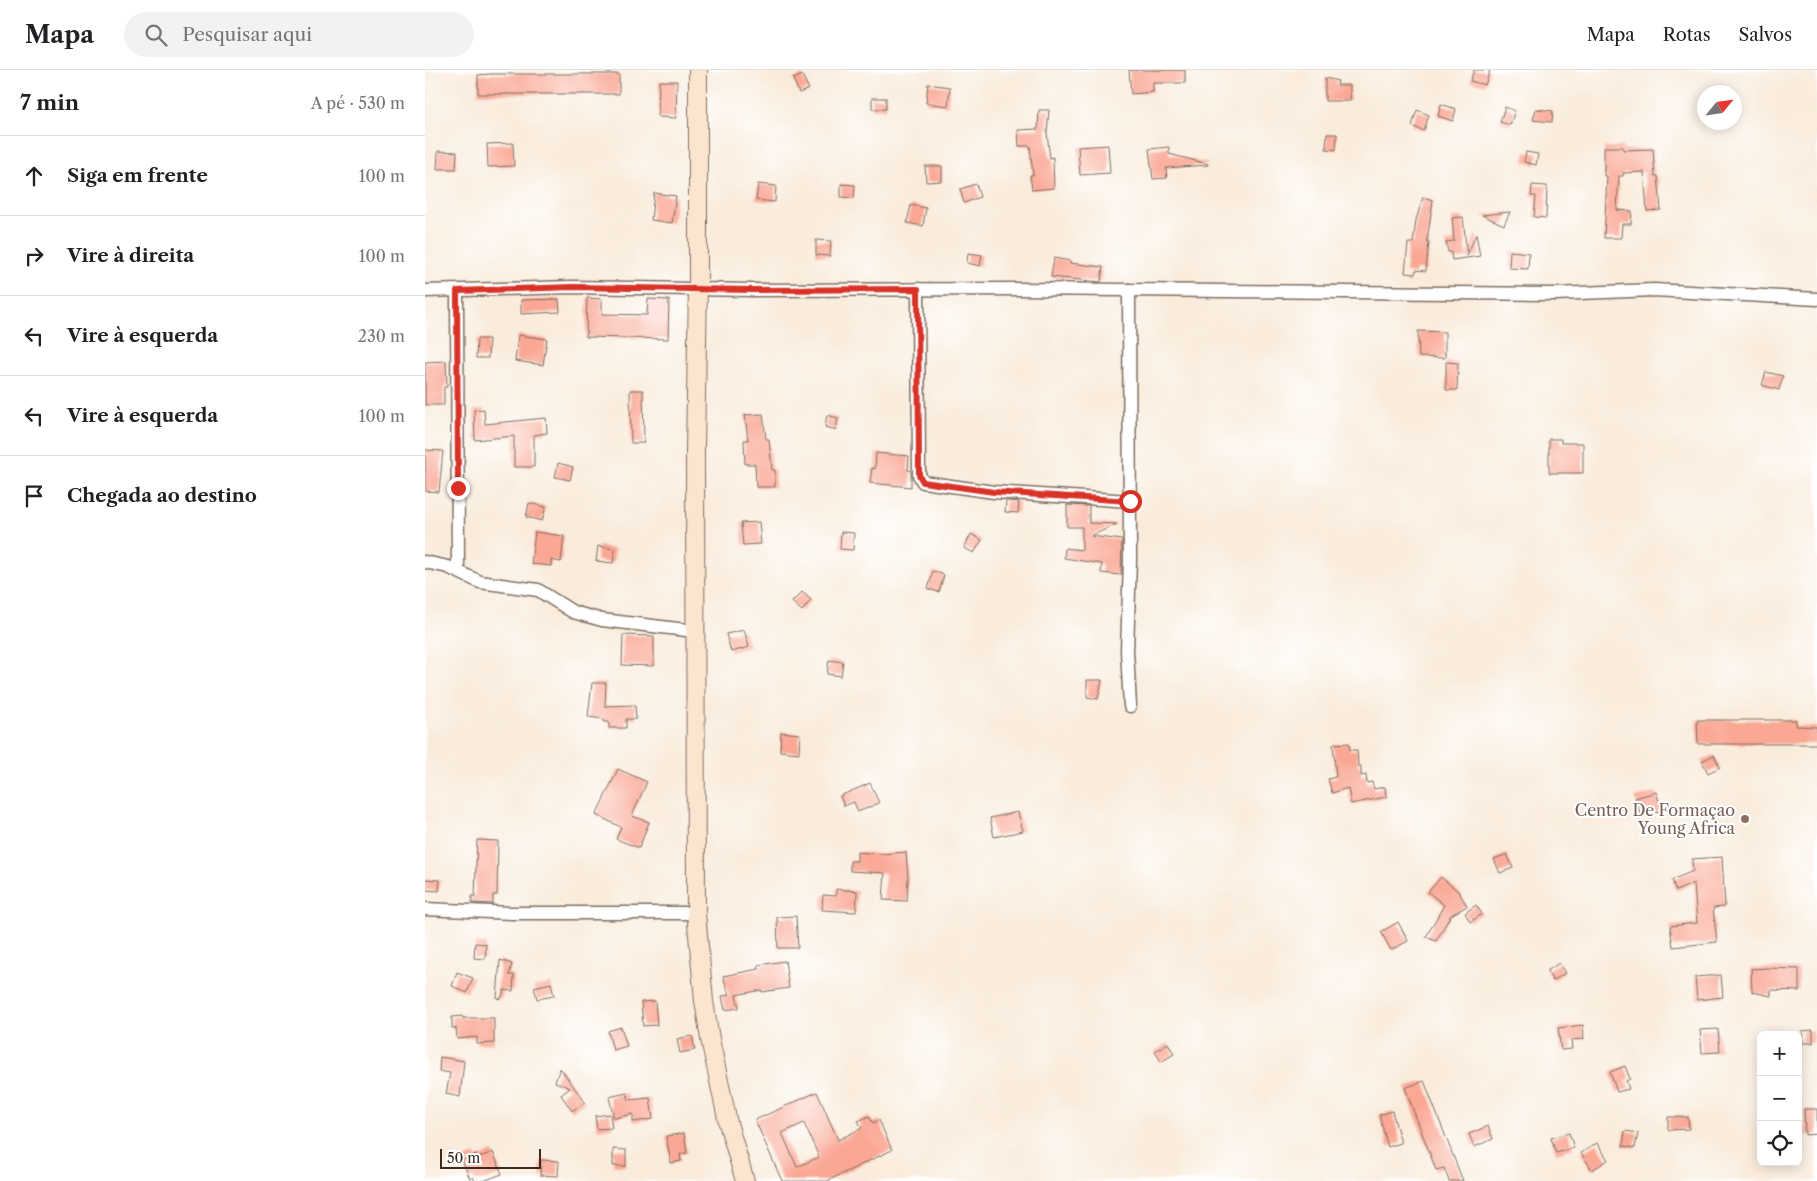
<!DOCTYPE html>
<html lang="pt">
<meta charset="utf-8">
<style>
body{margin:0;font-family:"Libre Caslon Text",serif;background:#f2f2f2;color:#202124}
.controls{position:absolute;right:15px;bottom:15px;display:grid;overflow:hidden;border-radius:8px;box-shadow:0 2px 12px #0003}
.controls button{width:45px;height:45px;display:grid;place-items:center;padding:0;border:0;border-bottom:1px solid #e0e0e0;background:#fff;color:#202124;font:25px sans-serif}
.compass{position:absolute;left:1272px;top:15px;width:45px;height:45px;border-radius:50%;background:#fff;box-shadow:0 2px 12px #0003;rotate:61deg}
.scale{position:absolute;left:15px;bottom:12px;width:101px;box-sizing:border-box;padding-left:5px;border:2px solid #3b2a1e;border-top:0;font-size:14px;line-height:18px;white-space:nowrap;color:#3b2a1e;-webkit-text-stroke:4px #fff;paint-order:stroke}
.stop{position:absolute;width:15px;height:15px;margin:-11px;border:4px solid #d93025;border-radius:50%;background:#fff}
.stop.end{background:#d93025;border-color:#fff;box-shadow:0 1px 5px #0008}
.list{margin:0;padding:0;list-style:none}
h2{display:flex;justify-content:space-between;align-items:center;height:65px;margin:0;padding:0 20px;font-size:21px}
h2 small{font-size:16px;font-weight:400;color:#757577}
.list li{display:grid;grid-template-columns:32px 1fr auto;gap:15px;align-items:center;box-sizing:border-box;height:80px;padding:0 20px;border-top:1px solid #e0e0e0}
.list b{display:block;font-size:19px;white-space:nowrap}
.list em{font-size:16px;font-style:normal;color:#757577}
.icon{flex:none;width:28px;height:28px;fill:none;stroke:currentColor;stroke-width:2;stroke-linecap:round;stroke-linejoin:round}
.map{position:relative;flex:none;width:1392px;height:1111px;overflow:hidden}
header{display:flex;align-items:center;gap:30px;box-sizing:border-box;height:70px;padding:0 25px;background:#fff;border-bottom:1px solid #e0e0e0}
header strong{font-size:24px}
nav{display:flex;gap:28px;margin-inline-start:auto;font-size:18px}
.search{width:350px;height:45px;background:#f2f2f2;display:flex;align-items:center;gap:12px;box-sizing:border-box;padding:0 18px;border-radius:28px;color:#757577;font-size:19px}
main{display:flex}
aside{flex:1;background:#fff}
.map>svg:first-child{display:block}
.building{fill:#faa794;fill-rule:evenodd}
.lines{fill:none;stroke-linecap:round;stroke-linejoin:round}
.street-casing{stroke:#7e6e60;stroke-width:15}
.secondary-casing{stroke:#7e6e60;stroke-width:20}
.street{stroke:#fff;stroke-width:12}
.secondary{stroke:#fce5cf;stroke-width:18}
.route{stroke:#d93025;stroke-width:6}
.education-dot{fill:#8d6e63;stroke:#fff;stroke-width:2}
.labels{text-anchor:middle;stroke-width:4;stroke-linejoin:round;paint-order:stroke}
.education-label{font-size:16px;fill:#785e54;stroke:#fff;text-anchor:end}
</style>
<header>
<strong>Mapa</strong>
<div class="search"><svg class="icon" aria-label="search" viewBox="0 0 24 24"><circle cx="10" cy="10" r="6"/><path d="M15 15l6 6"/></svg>Pesquisar aqui</div>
<nav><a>Mapa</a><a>Rotas</a><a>Salvos</a></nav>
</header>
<main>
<aside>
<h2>7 min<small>A pé · 530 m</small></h2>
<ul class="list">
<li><svg class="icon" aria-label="ahead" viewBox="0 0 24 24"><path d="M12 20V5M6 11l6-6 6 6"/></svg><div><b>Siga em frente</b></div><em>100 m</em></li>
<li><svg class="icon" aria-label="right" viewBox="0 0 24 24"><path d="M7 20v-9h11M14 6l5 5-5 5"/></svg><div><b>Vire à direita</b></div><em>100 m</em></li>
<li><svg class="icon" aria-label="left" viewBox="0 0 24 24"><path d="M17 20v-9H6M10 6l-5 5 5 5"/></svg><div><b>Vire à esquerda</b></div><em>230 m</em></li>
<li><svg class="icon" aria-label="left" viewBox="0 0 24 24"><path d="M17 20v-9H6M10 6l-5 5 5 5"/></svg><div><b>Vire à esquerda</b></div><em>100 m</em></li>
<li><svg class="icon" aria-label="arrive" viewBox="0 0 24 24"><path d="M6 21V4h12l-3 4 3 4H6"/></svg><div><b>Chegada ao destino</b></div></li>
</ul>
</aside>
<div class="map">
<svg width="1392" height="1111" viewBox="0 0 1392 1111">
<rect width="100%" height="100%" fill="#fff"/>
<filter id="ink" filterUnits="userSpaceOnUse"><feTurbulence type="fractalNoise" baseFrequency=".02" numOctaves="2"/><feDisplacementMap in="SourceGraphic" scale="10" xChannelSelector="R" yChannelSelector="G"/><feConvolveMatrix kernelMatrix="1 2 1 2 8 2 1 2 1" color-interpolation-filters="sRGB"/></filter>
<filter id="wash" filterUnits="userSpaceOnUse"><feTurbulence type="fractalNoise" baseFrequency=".0096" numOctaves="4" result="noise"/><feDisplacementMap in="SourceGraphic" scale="20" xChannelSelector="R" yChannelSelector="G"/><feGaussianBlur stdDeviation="1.12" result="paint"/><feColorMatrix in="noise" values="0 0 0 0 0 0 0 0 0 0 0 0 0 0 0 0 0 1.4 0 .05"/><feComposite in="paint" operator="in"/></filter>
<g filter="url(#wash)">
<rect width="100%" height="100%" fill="#f9ecdc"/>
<g id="blocks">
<g class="building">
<path d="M704 0H760V13H728V22L706 24Z"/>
<path d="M1049 0H1065L1060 15 1045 11Z"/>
<path d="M65 4H194V24H53V5Z"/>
<path d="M377 5 384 19 374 23 368 9Z"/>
<path d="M900 8 913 11 912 15H925V31H900Z"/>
<path d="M234 11H252L251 48 233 47Z"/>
<path d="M503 14 525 17 523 36 501 33Z"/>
<rect x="447" y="28" width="14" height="11"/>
<path d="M1016 34 1031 39 1028 51 1013 46Z"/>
<path d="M1080 37 1090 41 1085 55 1075 52Z"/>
<path d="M1111 39 1128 41 1127 52 1108 50Z"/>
<path d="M614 40H624L622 63 625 88 628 87 629 118 607 120 605 105H608L605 76H594L593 60 613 59Z"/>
<path d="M992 40 1004 45 999 61 987 56Z"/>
<path d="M902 64H912L911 80 901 79Z"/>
<path d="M88 73 89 96 63 97 62 74Z"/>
<path d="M683 75 685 103 655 105 653 77Z"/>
<path d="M744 77V84L783 94V95L741 98 742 108 728 109 724 79Z"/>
<path d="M1179 77H1198V80L1228 79 1230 106H1233L1236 140 1222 141 1219 102 1198 103V106H1194L1192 140 1207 141 1206 154H1197L1196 168H1179L1182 106H1179Z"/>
<path d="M13 81 32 82 31 99H12Z"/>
<path d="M1101 82 1113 84 1111 95 1099 92Z"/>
<path d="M500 96H517V111L501 112Z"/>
<path d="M333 114 351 116 350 132 331 130Z"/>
<path d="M416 114 430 115 429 128 416 127Z"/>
<path d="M551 114 555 127 539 133 535 119Z"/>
<path d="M1107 115 1122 116 1121 148 1109 147 1111 126H1106Z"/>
<path d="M229 123 251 126 247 153 226 150Z"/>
<path d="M998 127 1008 130 1002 171 1004 172 1001 201 991 200 990 204 980 203 983 173H988L991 150Z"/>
<path d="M486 135 501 138 498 156 482 153Z"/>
<path d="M1085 142 1079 155 1057 145Z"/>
<path d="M1038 147 1042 186 1051 164 1055 186 1027 190 1026 182H1023L1021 172 1029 171 1027 148Z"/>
<path d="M391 170 406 171 405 186 391 185Z"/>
<path d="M1085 181 1104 183 1103 199 1084 198Z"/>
<path d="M543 183 557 185 555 196 542 193Z"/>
<path d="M629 188 645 191V193L678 197 676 212 626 207Z"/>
<path d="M162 228 177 229V244L222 245 223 229 244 230 243 269 161 267Z"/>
<path d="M134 229 135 242 96 244V230Z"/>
<path d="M993 261 1020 262V288L994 287Z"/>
<path d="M93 265 122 269 118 295 90 291Z"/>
<path d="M52 269H64L63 288H51Z"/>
<path d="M21 291 22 317H19V335H0V292Z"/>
<path d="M1021 292 1033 293 1032 320H1021Z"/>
<path d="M1341 302 1358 306 1354 320 1337 315Z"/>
<path d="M205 320H218L219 373H206Z"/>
<path d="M59 339 60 354 121 348 122 363 109 365V397H89V366L50 370 49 340Z"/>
<path d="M338 344 341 369H344L347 400H350V417H331L330 394H320L319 370H323L320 345Z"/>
<path d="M402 345 413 348 411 360 400 357Z"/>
<path d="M1124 369H1136V373H1158V403H1124Z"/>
<path d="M0 380 18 381 14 422 0 421Z"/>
<path d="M451 383 484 386 483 400 486 401V417L445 413 447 398 450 399Z"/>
<path d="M133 393 148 397 145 410 130 407Z"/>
<path d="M581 431 594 432 593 443 580 442Z"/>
<path d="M104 433 121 437 117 451 101 447Z"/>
<path d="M642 435 664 436V453L692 454 666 466 697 470 696 505 676 503 677 494 639 488 640 478 657 480V457H642Z"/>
<path d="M334 452 336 474 318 475 316 453Z"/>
<path d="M110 462 139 466 136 492 126 490V496L106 494Z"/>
<path d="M416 462 429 463 428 480 415 479Z"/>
<path d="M546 464 557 470 549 483 539 478Z"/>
<path d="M173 476 190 479 188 493 171 491Z"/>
<path d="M508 501 519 505 514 522 503 519Z"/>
<path d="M377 522 386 530 377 541 367 532Z"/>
<path d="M319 560 324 577 306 582 301 564Z"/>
<path d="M198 565 229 566V596L197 595Z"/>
<path d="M404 590 418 592 416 606 402 604Z"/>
<path d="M662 610H677L673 629 662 627Z"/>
<path d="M167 613H181L180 636 210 635 211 649H201V658H184V652H179V649L163 647Z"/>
<path d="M1272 650H1371V656L1392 657V674H1273Z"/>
<path d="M356 662 375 664 374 683 355 681Z"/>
<path d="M924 673 925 680H932L933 696H936V706L941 705 942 713 947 712 949 719 960 717 961 727 926 734 923 718 907 723 903 709 911 707 908 674Z"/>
<path d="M1289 685 1295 697 1283 703 1277 691Z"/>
<path d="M193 699 222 712 207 746 224 752 214 778 191 769 196 757 171 745Z"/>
<path d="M445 713 454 733 433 742 429 732 419 736 415 726Z"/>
<path d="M1231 722 1237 741 1226 744 1225 740 1215 743 1210 728Z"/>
<path d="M593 742 598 761 569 767 565 748Z"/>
<path d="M52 770 73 771 72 825H68V834L47 833V826H50Z"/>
<path d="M432 782 456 784 481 782 483 808 482 831 458 830 460 803 425 801V791H432Z"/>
<path d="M1082 784 1088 798 1075 803 1069 789Z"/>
<path d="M1297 787 1300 837 1288 838 1292 872 1248 877 1245 856 1272 853 1269 813 1251 821 1247 810 1268 801 1267 789Z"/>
<path d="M1016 807 1034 822 1042 836 1026 845 1011 871 1001 867 1019 835 1003 822Z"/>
<path d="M1 809 15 810 14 821 0 820Z"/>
<path d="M411 819 432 821 431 842 397 840 398 825 411 826Z"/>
<path d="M1051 835 1057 844 1045 852 1040 843Z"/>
<path d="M371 846 373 878H353L352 847Z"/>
<path d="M973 852 983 871 966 880 956 862Z"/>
<path d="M50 873 61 874 60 889 49 888Z"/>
<path d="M75 890 87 894 84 905H89L88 921 79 920 76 929 72 928Z"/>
<path d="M360 891 364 918 337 922V920L311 925 314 938 300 940 297 926 304 925 298 906 334 899 333 895Z"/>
<path d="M1134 893 1140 903 1128 911 1122 901Z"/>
<path d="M1341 898 1374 899V921L1346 920V926L1327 922 1326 899Z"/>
<path d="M32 902 48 908 42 923 27 916Z"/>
<path d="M1296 905 1298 927 1272 930 1270 907Z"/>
<path d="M126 913 129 926 112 929 109 917Z"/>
<path d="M230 931 232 955 218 956 216 932Z"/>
<path d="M37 946 38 948H69V973L52 974V967L32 969 31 958H27V947Z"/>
<path d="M1158 955 1159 969 1146 970 1147 979 1136 980 1133 958Z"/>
<path d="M196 957 202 976 188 980 183 961Z"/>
<path d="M1293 959 1295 982 1277 983 1275 960Z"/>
<path d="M1388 960V973H1378L1377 961Z"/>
<path d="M267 966 270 980 255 983 252 969Z"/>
<path d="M743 973 749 984 736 992 730 981Z"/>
<path d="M15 987 39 991 35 1027 21 1024 25 1003 14 1001Z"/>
<path d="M1200 996 1205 1009 1201 1011 1204 1019 1192 1022 1185 1002Z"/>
<path d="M135 998 160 1032 147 1041 136 1025 145 1018 130 1012Z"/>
<path d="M999 1011 1038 1111H1024L1019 1098 1011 1100 980 1018Z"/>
<path d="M392 1022 413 1070 437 1058 433 1051 444 1046 448 1053 454 1050 467 1080 402 1111H357L330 1050ZM379 1053 394 1087 372 1097 357 1063Z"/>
<path d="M202 1023 204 1030 225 1028 228 1049 208 1052V1044L189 1048 184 1027Z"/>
<path d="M1379 1039H1392V1064L1380 1065Z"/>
<path d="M967 1041 976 1073 963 1077 954 1045Z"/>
<path d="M185 1044 187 1058 172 1059 170 1046Z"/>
<path d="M1243 1047H1263L1264 1059 1243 1060Z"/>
<path d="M1063 1056 1068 1069 1049 1077 1044 1064Z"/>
<path d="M1200 1061 1213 1063 1210 1078 1198 1076Z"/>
<path d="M259 1063 262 1083 255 1084 256 1091 246 1093 241 1066Z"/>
<path d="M1144 1063 1149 1078 1131 1083 1126 1068Z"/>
<path d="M1172 1073 1183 1090 1167 1100 1156 1083Z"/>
<path d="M188 1079 201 1080V1096H188Z"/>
<path d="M68 1082 77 1104 58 1111H50L48 1107 45 1109 37 1090 51 1084 52 1088Z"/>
<path d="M116 1090 134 1091 133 1106 115 1105Z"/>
</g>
</g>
</g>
<g filter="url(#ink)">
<use href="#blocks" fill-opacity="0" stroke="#7e6e60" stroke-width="1"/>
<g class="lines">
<defs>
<g id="street">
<path d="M493 219 494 405 498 412 569 422 705 431"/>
<path d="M704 220 705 490 702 581 705 636"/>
<path d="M0 221 147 217 328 220 594 219 1130 224 1229 220 1392 229"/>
<path d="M32 221 33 501"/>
<path d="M0 492 23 497 55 512 113 520 148 542 177 550 270 561"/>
<path d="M0 839 86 843H271"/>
</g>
<path id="secondary" d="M273 0V218L270 380 271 843 279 931 285 969 303 1053 320 1111"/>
</defs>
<use href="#street" class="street-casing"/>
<use href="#secondary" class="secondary-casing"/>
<use href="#street" class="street"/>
<use href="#secondary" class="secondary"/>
</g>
</g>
<g class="lines" filter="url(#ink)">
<path class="route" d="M33 418 32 221 147 217 328 220 493 219 494 405 498 412 569 422 705 431"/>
</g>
<circle class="education-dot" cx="1320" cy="749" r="5"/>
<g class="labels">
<g class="education-label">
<text x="1310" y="746">Centro De Formaçao<tspan x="1310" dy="18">Young Africa</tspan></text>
</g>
</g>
</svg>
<div class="controls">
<button>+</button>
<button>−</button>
<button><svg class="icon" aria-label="locate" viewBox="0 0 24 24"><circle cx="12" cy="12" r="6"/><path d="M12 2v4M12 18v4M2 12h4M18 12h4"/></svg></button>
</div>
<svg class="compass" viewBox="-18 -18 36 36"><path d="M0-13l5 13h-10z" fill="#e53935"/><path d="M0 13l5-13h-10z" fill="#757577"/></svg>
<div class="scale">50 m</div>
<div class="stop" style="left:705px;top:431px"></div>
<div class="stop end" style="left:33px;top:418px"></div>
</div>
</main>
